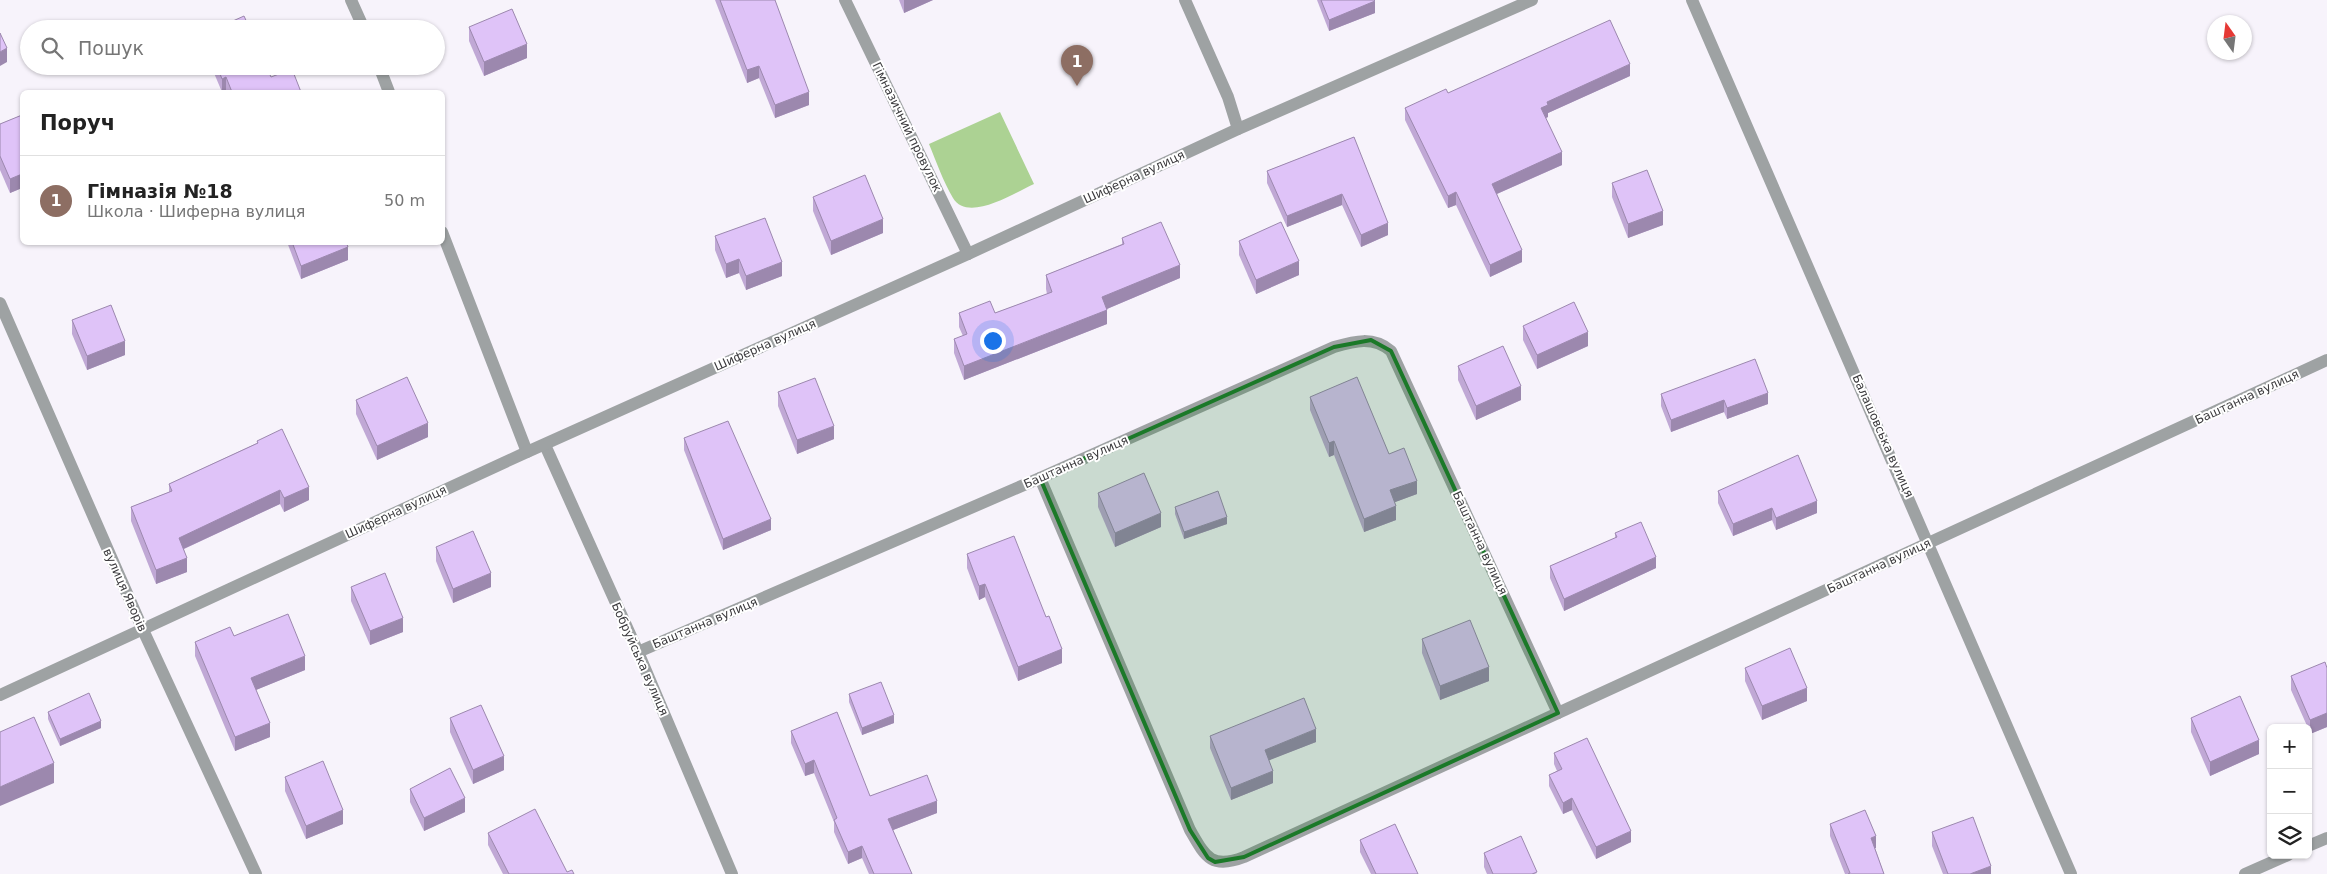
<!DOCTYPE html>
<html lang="uk">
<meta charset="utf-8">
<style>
body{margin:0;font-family:"DejaVu Sans",sans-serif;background:#f2f2f2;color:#222}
.controls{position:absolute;right:15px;bottom:15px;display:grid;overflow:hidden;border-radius:8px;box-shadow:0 1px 4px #0004}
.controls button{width:45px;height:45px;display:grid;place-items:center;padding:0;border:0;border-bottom:1px solid #e0e0e0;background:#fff;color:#222;font:25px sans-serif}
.compass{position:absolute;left:2207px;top:15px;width:45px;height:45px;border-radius:50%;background:#fff;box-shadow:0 1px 4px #0004;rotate:346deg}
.you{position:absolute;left:992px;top:340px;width:18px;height:18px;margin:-12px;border:4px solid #fff;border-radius:50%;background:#1a73e8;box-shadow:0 0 0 8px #1a73e833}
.badge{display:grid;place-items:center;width:32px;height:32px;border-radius:50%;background:#1a73e8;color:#fff;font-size:16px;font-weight:700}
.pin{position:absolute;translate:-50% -41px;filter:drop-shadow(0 1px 2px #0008)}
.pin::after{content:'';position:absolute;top:26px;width:18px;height:15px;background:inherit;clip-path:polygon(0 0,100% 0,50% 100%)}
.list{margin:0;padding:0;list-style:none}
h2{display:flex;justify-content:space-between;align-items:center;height:65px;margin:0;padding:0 20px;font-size:21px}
h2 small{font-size:16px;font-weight:400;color:#767676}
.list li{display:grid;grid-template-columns:32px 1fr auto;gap:15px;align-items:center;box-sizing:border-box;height:90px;padding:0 20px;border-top:1px solid #e0e0e0}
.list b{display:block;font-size:19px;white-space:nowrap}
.list p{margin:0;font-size:16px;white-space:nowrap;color:#767676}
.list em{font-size:16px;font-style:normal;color:#767676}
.icon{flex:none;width:28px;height:28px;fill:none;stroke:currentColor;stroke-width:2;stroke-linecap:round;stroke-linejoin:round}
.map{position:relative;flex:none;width:2327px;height:874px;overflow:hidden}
.search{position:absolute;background:#fff;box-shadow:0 1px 4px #0004;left:20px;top:20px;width:425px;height:55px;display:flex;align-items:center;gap:12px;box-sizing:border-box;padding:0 18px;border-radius:28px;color:#767676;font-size:19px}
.panel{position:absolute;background:#fff;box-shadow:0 1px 4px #0004;left:20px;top:90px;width:425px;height:155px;border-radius:8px}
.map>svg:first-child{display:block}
.green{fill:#acd293}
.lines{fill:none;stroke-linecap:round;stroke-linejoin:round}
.lane{stroke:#9ea2a3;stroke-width:12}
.street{stroke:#9ea2a3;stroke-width:12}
.wall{fill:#c0a8d5}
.shaded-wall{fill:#9c88ae}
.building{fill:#dfc3f8;stroke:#9c88ae}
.marked{fill:#1b7928;fill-opacity:0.2;stroke:#1b7928;stroke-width:4;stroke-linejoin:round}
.labels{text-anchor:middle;stroke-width:4;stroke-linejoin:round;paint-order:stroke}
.street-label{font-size:12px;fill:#3a393c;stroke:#fff}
</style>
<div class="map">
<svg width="2327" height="874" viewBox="0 0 2327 874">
<rect width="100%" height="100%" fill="#f7f3fb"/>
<path class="green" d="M1000 112 1034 184C1014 193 968 223 953 198 943 181 936 161 929 144Z"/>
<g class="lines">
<path class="lane" d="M1185 0 1228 97 1238 129"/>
<g class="street">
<path d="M351 0 364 29"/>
<path d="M845 0 968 254"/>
<path d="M1692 0 2071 874"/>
<path d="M379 66 389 92"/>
<path d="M442 232 527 452"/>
<path d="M0 303 143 630 256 874"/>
<path d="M545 445 638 652 732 874"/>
<path d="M1040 478 1190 830C1205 856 1211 870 1244 857L1558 713"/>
<path d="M638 652 1040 478 1334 347C1355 341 1373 336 1391 351L1558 713 2327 360"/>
<path d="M0 695 527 452 968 254 1238 129 1532 0"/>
<path d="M2308 846 2327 838"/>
<path d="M2245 874 2288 855"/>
</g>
</g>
<g class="wall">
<path d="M715 0H775L809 105 775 118 759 78 747 83Z"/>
<path d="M899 0H933L904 13Z"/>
<path d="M1317 0H1374L1375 13 1329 31Z"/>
<path d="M469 27 527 58 484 76 469 41Z"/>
<path d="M211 66H266L271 77 301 92H227L226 90 222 92Z"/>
<path d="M1630 76 1548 113V117L1546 118 1562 165 1497 194 1522 262 1490 277 1456 205 1448 208 1405 120V108L1448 93Z"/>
<path d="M22 115V188L10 193 0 170V124Z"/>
<path d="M1354 137 1388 235 1361 247 1342 205 1287 227 1267 183V171Z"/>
<path d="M1612 183 1663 225 1628 238 1612 197Z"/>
<path d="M813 197 883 233 831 255 813 211Z"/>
<path d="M715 236 782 276 746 290 739 273 726 278 715 250Z"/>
<path d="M1122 238 1180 278 1107 309V324L964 380 954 353V339L963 336 959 327V313H995L1047 294 1046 289V275L1122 244Z"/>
<path d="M1239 241 1299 275 1256 294 1239 255Z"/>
<path d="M287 242H346L348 260 301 279Z"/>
<path d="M72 320 125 355 87 370 72 334Z"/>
<path d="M1523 326 1588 346 1537 369 1523 340Z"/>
<path d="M1458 366 1521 400 1476 420 1458 380Z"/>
<path d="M778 392 834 439 797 454 778 406Z"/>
<path d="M1661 394 1768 404 1727 419 1724 412 1671 432 1661 406Z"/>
<path d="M1310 397 1389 454 1417 494 1395 502 1396 520 1364 532 1334 455 1329 457 1310 410Z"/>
<path d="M356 400 428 437 377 460 356 414Z"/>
<path d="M684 438 771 530 723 550 684 450Z"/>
<path d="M257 441 309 500 284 512 280 504 184 549 187 572 156 584 131 521V507L169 492V484L257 443Z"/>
<path d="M1718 491 1817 513 1776 530 1772 520 1733 536 1718 503Z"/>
<path d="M1098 493 1161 527 1115 547 1098 507Z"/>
<path d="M1175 507 1227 524 1184 539 1175 514Z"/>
<path d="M1615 533 1656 568 1564 611 1550 578V566L1615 538Z"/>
<path d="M436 547 491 587 453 603 436 561Z"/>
<path d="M967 554 1046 617 1062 663 1018 681 985 597 979 600 967 568Z"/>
<path d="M351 587 403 632 370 645 351 601Z"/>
<path d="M1422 639 1489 681 1440 700 1422 653Z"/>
<path d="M195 642 305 670 256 690 270 737 235 751 195 656Z"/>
<path d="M1745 668 1807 701 1762 720 1745 681Z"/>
<path d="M2327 668V727L2310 734 2308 728 2291 690V676Z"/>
<path d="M849 694 894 723 862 735 849 702Z"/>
<path d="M48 712 101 728 60 746 48 719Z"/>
<path d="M450 718 504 770 473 784 450 732Z"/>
<path d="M2191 718 2259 754 2210 776 2191 732Z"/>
<path d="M791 731 870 796 937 813 893 830 912 874H869L862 858 848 864 834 832V822L814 773 805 776 791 743Z"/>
<path d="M1210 736 1316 742 1269 760 1273 783 1231 800 1210 748Z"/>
<path d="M1554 753 1631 842 1596 859 1572 810 1563 814 1549 786V775L1557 771 1554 764Z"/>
<path d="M285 777 343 824 306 839 285 791Z"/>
<path d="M410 789 465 812 424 831 410 802Z"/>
<path d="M1830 824 1876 848H1875L1884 874H1845L1830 836Z"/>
<path d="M1932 832 1991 874H1943L1932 846Z"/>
<path d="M488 833 567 872 574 874H503L488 845Z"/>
<path d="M1360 840 1418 874H1371L1360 852Z"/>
<path d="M1484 853 1537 874H1487L1484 867Z"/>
</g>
<g class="shaded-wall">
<path d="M904 0H933L904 13Z"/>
<path d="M1375 1V13L1329 31V20Z"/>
<path d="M527 44V58L484 76V62Z"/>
<path d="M7 48V62L0 66V52Z"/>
<path d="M1630 64V76L1548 113V117L1541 120V108L1547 102Z"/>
<path d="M759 66V78L747 83V70Z"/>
<path d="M226 77V90L222 92V79Z"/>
<path d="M809 92V105L775 118V105Z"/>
<path d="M1562 152V165L1492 196V184Z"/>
<path d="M22 174V188L10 193V179Z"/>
<path d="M1456 192V205L1448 208V196Z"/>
<path d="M1342 194V205L1287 227V216Z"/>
<path d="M1663 211V225L1628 238V224Z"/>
<path d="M883 219V233L831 255V241Z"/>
<path d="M1388 223V235L1361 247V235Z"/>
<path d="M348 247V260L301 279V266Z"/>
<path d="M1522 250V262L1490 277V265Z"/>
<path d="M739 259V273L726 278V264Z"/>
<path d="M1299 261V275L1256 294V280Z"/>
<path d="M782 262V276L746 290V276Z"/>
<path d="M1180 265V278L1102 311V297Z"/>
<path d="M1107 310V324L964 380V366Z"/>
<path d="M1588 332V346L1537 369V355Z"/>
<path d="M125 341V355L87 370V356Z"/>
<path d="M1521 386V400L1476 420V406Z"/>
<path d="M1768 393V404L1727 419V408Z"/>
<path d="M1724 400V412L1671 432V420Z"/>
<path d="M428 423V437L377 460V446Z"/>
<path d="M834 426V439L797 454V440Z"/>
<path d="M1334 441V455L1329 457V443Z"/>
<path d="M1417 481V494L1390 504V490Z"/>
<path d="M309 487V500L284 512V498Z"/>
<path d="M280 490V504L179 551V538Z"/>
<path d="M1817 501V513L1776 530V518Z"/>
<path d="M1396 506V520L1364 532V519Z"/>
<path d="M1772 508V520L1733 536V524Z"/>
<path d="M1161 513V527L1115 547V533Z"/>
<path d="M1227 517V524L1184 539V532Z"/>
<path d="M771 519V530L723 550V539Z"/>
<path d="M1656 557V568L1564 611V599Z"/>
<path d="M187 558V572L156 584V570Z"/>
<path d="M491 573V587L453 603V589Z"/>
<path d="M985 584V597L979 600V586Z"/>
<path d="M403 618V632L370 645V631Z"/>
<path d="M1062 649V663L1018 681V667Z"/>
<path d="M305 656V670L251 692V678Z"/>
<path d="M1489 667V681L1440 700V686Z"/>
<path d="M1807 688V701L1762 720V706Z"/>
<path d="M2327 713V727L2310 734V720Z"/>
<path d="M894 715V723L862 735V728Z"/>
<path d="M101 721V728L60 746V739Z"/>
<path d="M270 723V737L235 751V737Z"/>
<path d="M1316 729V742L1265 762V750Z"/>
<path d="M2259 740V754L2210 776V762Z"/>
<path d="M504 756V770L473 784V770Z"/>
<path d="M814 760V773L805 776V764Z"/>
<path d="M54 763V783L0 806V787Z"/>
<path d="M1273 771V783L1231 800V788Z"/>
<path d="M465 798V812L424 831V818Z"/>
<path d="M1572 798V810L1563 814V803Z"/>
<path d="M937 801V813L888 832V819Z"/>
<path d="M343 810V824L306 839V826Z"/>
<path d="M1631 831V842L1596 859V847Z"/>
<path d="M1876 836V848L1871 849V838Z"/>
<path d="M862 846V858L848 864V852Z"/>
<path d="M1991 866V874H1970Z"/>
</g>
<g class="building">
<path d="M720 0H775L809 92 775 105 759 66 747 70Z"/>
<path d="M1321 0H1374L1375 1 1329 20Z"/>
<path d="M512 9 527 44 484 62 469 27Z"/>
<path d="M244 16 250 29H215Z"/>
<path d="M1610 20 1630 64 1547 102 1548 105 1541 108 1562 152 1492 184 1522 250 1490 265 1456 192 1448 196 1405 108 1446 89 1448 93Z"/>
<path d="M0 33 7 48 0 52Z"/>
<path d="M217 66H266L271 77 292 69 301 92H232L226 77 222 79Z"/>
<path d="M22 115V174L10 179 0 156V124Z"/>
<path d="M1354 137 1388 223 1361 235 1342 194 1287 216 1267 171Z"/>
<path d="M1647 170 1663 211 1628 224 1612 183Z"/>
<path d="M865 175 883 219 831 241 813 197Z"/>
<path d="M765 218 782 262 746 276 739 259 726 264 715 236Z"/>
<path d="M1161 222 1180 265 1102 297 1107 310 964 366 954 339 967 334 959 313 990 301 995 313 1052 292 1046 275 1124 244 1122 238Z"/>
<path d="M1281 222 1299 261 1256 280 1239 241Z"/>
<path d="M292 242H346L348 247 301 266Z"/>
<path d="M1574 302 1588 332 1537 355 1523 326Z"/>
<path d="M111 305 125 341 87 356 72 320Z"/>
<path d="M1503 346 1521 386 1476 406 1458 366Z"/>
<path d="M1755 359 1768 393 1727 408 1724 400 1671 420 1661 394Z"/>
<path d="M407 377 428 423 377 446 356 400Z"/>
<path d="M1357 377 1389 454 1404 448 1417 481 1390 490 1396 506 1364 519 1334 441 1329 443 1310 397Z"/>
<path d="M815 378 834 426 797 440 778 392Z"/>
<path d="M728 421 771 519 723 539 684 438Z"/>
<path d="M282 429 309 487 284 498 280 490 179 538 187 558 156 570 131 507 172 491 169 484 258 443 257 441Z"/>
<path d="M1798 455 1817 501 1776 518 1772 508 1733 524 1718 491Z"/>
<path d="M1144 473 1161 513 1115 533 1098 493Z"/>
<path d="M1218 491 1227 517 1184 532 1175 507Z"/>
<path d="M1641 522 1656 557 1564 599 1550 566 1617 537 1615 533Z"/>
<path d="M473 531 491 573 453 589 436 547Z"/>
<path d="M1014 536 1046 617 1049 616 1062 649 1018 667 985 584 979 586 967 554Z"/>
<path d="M385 573 403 618 370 631 351 587Z"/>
<path d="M288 614 305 656 251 678 270 723 235 737 195 642 230 627 234 636Z"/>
<path d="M1470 620 1489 667 1440 686 1422 639Z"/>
<path d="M1790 648 1807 688 1762 706 1745 668Z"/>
<path d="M2325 662 2327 668V713L2310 720 2291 676Z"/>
<path d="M881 682 894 715 862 728 849 694Z"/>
<path d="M89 693 101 721 60 739 48 712Z"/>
<path d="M2240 696 2259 740 2210 762 2191 718Z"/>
<path d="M1304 698 1316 729 1265 750 1273 771 1231 788 1210 736Z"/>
<path d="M481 705 504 756 473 770 450 718Z"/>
<path d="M837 712 870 796 927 775 937 801 888 819 912 874H874L862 846 848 852 834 820 837 818 814 760 805 764 791 731Z"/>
<path d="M34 717 54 763 0 787V732Z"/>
<path d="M1587 738 1631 831 1596 847 1572 798 1563 803 1549 775 1562 769 1554 753Z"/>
<path d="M323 761 343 810 306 826 285 777Z"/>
<path d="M450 768 465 798 424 818 410 789Z"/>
<path d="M535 809 567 872 572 870 574 874H509L488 833Z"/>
<path d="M1865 810 1876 836 1871 838 1884 874H1848L1850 873 1830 824Z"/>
<path d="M1973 817 1991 866 1970 874H1948L1932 832Z"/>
<path d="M1395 824 1418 874H1376L1360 840Z"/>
<path d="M1521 836 1537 872 1532 874H1493L1484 853Z"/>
</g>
<path class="marked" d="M1371 340 1391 351 1558 713 1244 857 1215 862 1208 858 1190 830 1040 478 1334 347Z"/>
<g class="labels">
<g class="street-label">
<text transform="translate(907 127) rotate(64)" y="4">Гімназичний провулок</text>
<text transform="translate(1134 177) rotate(-25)" y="4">Шиферна вулиця</text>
<text transform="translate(765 345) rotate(-24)" y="4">Шиферна вулиця</text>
<text transform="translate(2247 397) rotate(-25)" y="4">Баштанна вулиця</text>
<text transform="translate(1883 436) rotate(66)" y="4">Балашовська вулиця</text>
<text transform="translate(1076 462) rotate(-24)" y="4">Баштанна вулиця</text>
<text transform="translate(396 512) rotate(-25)" y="4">Шиферна вулиця</text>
<text transform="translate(1480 543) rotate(65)" y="4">Баштанна вулиця</text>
<text transform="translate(1879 566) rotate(-25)" y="4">Баштанна вулиця</text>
<text transform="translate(125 590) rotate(66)" y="4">вулиця Яворів</text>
<text transform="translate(705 623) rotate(-23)" y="4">Баштанна вулиця</text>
<text transform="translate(640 659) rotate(66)" y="4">Бобруйська вулиця</text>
</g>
</g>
</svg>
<div class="controls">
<button>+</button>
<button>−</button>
<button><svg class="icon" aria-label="layers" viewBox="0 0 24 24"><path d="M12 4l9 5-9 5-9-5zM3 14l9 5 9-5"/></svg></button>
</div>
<svg class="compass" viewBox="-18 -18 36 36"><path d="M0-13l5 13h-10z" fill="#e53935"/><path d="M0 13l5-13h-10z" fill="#767676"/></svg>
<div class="you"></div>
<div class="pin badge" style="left:1077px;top:86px;background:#8d6e63">1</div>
<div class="search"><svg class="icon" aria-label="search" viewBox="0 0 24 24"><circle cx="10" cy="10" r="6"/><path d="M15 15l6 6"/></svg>Пошук</div>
<section class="panel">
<h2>Поруч<small></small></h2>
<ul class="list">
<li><span class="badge" style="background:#8d6e63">1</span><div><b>Гімназія №18</b><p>Школа · Шиферна вулиця</p></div><em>50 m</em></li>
</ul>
</section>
</div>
